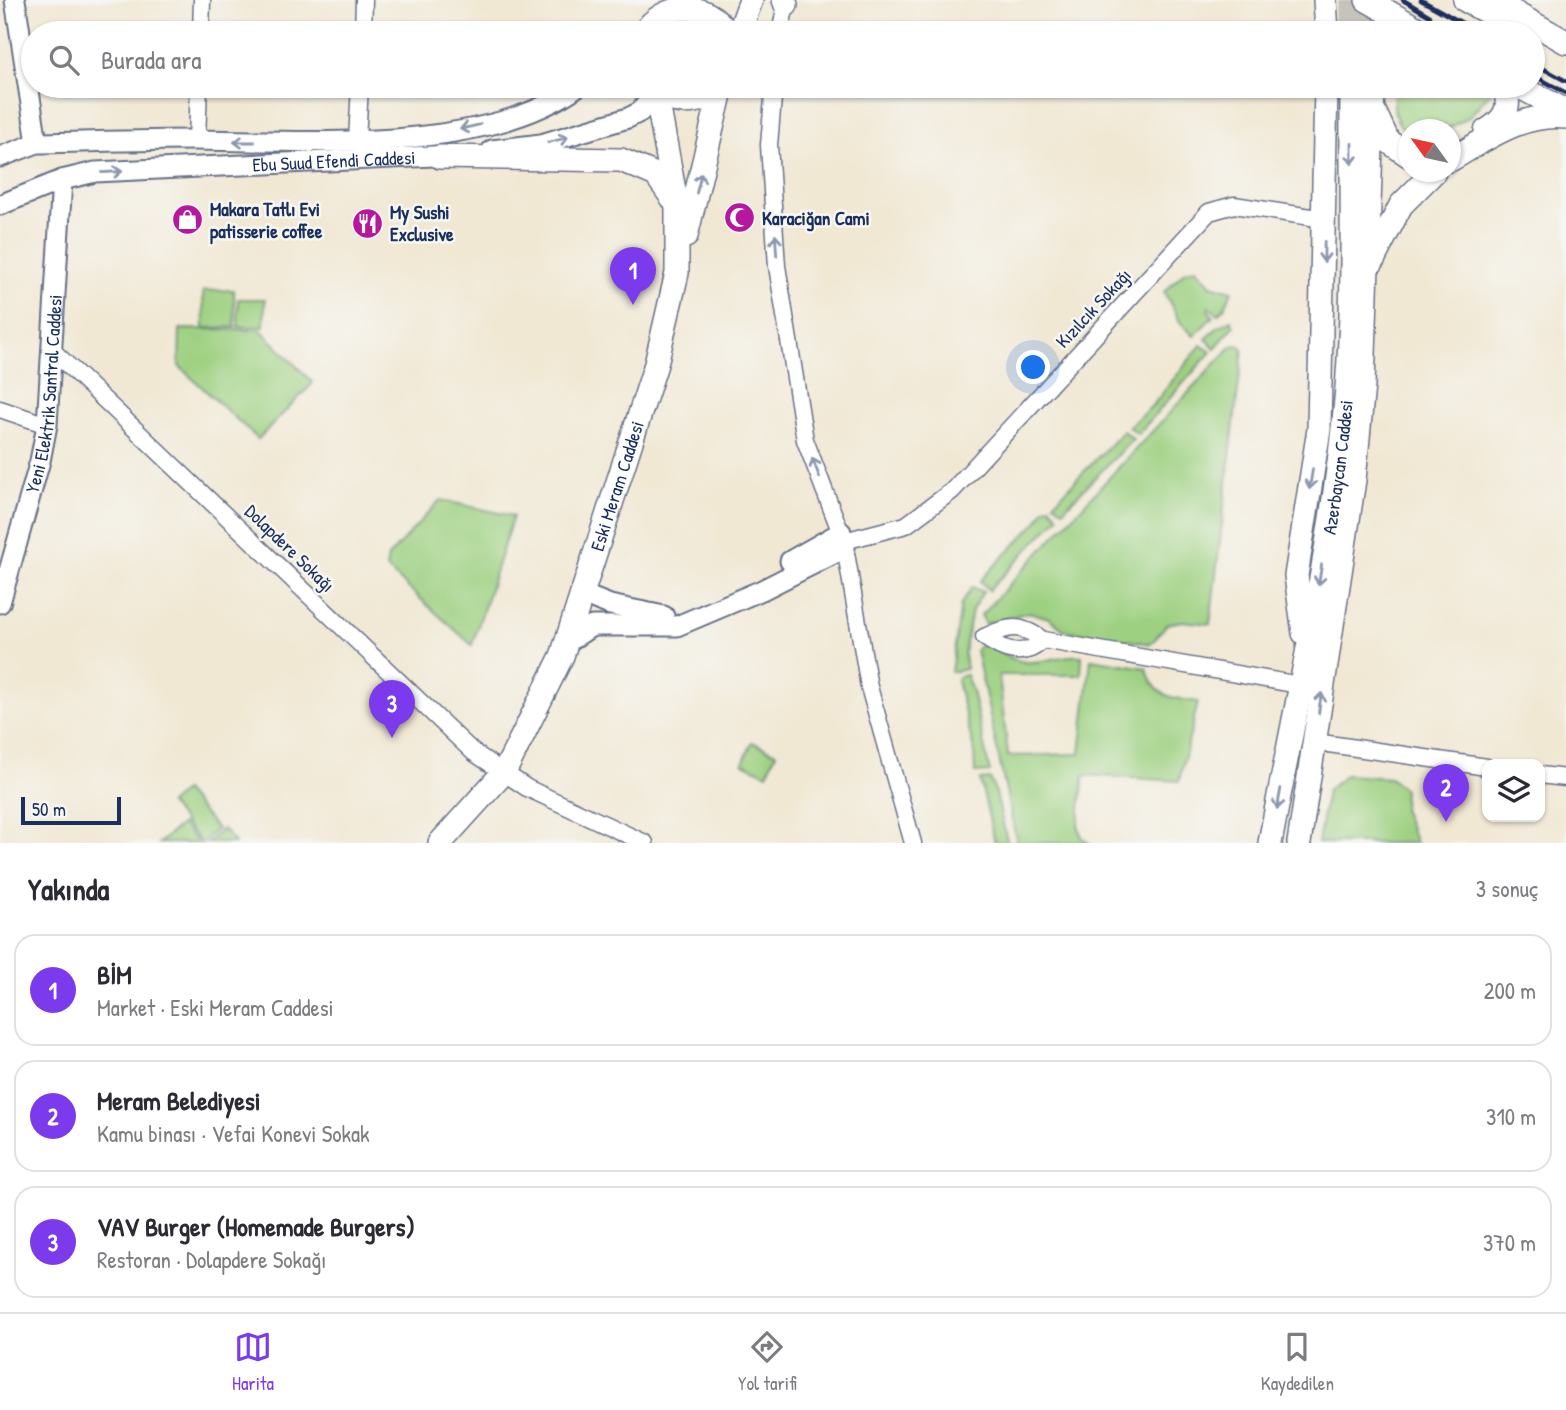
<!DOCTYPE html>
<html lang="tr">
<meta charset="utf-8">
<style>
body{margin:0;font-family:"Patrick Hand",sans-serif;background:#f7f7f7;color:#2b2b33}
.controls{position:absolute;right:21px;bottom:21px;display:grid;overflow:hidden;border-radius:14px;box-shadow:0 2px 5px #0004}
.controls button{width:63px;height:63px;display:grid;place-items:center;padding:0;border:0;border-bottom:2px solid #e1e1e2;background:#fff;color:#2b2b33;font:35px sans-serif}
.compass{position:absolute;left:1398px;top:119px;width:63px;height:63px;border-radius:50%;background:#fff;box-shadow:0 2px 5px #0004;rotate:303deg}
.scale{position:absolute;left:21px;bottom:18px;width:100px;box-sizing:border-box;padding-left:7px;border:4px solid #1b2f5e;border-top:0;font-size:19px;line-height:24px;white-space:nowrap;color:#1b2f5e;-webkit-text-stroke:5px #f6f6f2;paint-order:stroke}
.you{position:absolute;left:1034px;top:368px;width:24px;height:24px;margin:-18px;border:5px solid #fff;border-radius:50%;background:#1a73e8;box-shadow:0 0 0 10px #1a73e833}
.badge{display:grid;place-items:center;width:46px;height:46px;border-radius:50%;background:#7c3aed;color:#fff;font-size:23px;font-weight:700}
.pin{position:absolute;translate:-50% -58px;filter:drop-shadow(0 2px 4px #0008)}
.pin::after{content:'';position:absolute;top:37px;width:24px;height:21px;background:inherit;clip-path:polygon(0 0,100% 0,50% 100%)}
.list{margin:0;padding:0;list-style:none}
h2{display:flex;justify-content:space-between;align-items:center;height:91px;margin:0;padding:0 28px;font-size:30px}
h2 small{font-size:23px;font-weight:400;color:#7c7c81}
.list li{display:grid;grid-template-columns:46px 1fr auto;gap:21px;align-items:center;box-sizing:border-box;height:112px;margin:0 14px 14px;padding:0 14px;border:2px solid #e1e1e2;border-radius:21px}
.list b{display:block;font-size:26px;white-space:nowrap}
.list p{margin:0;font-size:23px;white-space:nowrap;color:#7c7c81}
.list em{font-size:23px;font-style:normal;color:#7c7c81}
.icon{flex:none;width:38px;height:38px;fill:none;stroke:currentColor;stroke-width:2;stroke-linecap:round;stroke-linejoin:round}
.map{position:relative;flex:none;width:1566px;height:843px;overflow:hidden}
.search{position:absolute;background:#fff;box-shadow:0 2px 5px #0004;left:21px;right:21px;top:21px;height:77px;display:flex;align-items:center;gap:18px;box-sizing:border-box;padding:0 24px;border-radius:38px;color:#7c7c81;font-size:26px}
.sheet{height:469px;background:#fff}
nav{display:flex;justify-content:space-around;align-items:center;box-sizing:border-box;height:98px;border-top:2px solid #e1e1e2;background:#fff;font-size:19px;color:#7c7c81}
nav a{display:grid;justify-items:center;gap:4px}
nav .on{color:#7c3aed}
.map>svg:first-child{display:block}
.green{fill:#9dd080;stroke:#5c806f;stroke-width:2}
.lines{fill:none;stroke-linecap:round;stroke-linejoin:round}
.secondary-tunnel{stroke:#c6c3bc;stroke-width:23;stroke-dasharray:23 11;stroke-linecap:butt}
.minor-casing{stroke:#667087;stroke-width:19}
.tertiary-casing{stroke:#667087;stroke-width:23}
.secondary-casing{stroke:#667087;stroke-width:26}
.minor{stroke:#fff;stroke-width:16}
.tertiary{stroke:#fff;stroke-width:19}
.secondary{stroke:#fff;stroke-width:23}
.rail{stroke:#1b2f5e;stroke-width:4.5}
.oneway{stroke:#8d97ae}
.labels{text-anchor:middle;stroke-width:5;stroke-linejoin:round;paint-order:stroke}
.street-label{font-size:19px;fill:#1b2f5e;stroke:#f6f6f2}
.poi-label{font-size:19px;font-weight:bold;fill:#1b2f5e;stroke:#f6f6f2;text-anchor:start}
</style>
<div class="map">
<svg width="1566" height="843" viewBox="0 0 1566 843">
<rect width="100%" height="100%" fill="#f6f6f2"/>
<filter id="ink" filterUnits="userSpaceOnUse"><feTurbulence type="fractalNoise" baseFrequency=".0143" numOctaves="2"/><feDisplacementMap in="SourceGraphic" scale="14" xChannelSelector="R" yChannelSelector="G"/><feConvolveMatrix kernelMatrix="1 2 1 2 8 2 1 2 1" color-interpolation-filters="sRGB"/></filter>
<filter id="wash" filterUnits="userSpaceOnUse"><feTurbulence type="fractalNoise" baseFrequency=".00686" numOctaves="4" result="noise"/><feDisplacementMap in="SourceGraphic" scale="28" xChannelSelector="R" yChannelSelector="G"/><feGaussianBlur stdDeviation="1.57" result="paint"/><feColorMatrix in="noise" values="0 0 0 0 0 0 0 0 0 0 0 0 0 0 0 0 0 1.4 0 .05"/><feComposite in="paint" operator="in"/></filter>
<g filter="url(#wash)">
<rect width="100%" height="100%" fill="#f1e8d4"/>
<g class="green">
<path d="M686 15 721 33H658L665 24Z"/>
<path d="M1394 86H1483L1490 93 1469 117 1447 129 1408 130V133C1391 120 1394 106 1394 86Z"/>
<path d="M1196 268 1211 285 1232 291 1225 307 1218 314 1209 307 1208 310 1213 316 1194 336 1180 322 1164 292 1184 272Z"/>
<path d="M234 290 235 327 204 328 203 291Z"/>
<path d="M238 299H265L264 327H238Z"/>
<path d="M1231 320 1234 326 1215 348 1206 339 1218 327Z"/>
<path d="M180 329 261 330 313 383 258 439 179 366Z"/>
<path d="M1201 345 1211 352 1138 434 1128 427 1153 405Z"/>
<path d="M1238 345 1243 348 1210 624 1182 621 1167 624 1151 644 1064 630 1049 618 1029 612 985 624 981 615 1232 346Z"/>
<path d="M1123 431 1133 439 1063 510 1054 503Z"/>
<path d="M440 500 513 516 472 645 386 568 388 557Z"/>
<path d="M1050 506 1059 517 989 590 980 581 1037 522 1045 508Z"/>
<path d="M972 587 983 592 972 610 964 653 966 669 951 672 961 604Z"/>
<path d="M983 641C998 650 1015 664 1033 662 1051 661 1064 654 1082 656L1081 675H999L1008 756 1080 754 1091 659 1146 668C1157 699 1169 697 1198 702L1179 781 1084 775 1078 825 1082 838 1089 843H1017L976 650Z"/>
<path d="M966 675 972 691 990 772 975 773 974 750 957 681 958 677Z"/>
<path d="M752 742 776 753 767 774 743 763Z"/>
<path d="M1345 775 1390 778 1404 789 1403 811 1416 843H1318L1327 791Z"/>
<path d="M990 779C1000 798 1001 822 1008 843H995L980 780Z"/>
<path d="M184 791 217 829 201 843 169 804Z"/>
<path d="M182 824 198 843H159Z"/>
<path d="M223 829 235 843H206Z"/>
</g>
</g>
<g filter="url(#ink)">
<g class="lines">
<g class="secondary-tunnel">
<path d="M1352 0V33"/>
<path d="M1370 0 1371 33"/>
</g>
<defs>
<g id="minor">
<path d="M201 33 202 0"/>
<path d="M363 33 364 0"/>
<path d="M780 33 787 0"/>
<path d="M774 86 769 145 777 266 805 440 844 541 869 687 913 843"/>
<path d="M197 140 199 86"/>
<path d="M357 140 360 86"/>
<path d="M51 349 473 752 527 788 645 843"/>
<path d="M0 409 47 425"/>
<path d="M844 541 906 525 952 491 1209 212 1234 205 1324 219"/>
<path d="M1043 640C1025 659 1003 651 984 637 1010 626 1019 623 1043 640L1299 685"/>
<path d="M1315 742 1487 767"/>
<path d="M1540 775 1566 778"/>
</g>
<g id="tertiary">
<path d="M15 0 37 143"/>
<path d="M492 150 541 144 628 118 640 112 656 92"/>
<path d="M0 157 37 143C90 142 143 140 196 140 307 141 487 154 578 86"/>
<path id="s1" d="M0 205 62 180 95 172 455 155"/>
<path d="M790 561 841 532"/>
<path d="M582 594 610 605 664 616"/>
<path id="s2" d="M0 603 40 461 47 425 62 180"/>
<path d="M566 643 592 626H677L762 590 845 548"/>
</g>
<g id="secondary">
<path d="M784 0 786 5"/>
<path d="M1325 0 1327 33"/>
<path d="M1367 0 1425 33"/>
<path d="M1465 0 1505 22"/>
<path d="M1492 0 1566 42"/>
<path d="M644 33C663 2 708 0 727 33"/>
<path d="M739 33 751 0"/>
<path d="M649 86C670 106 700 108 720 86"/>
<path d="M1518 86 1566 111"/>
<path d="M1375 113 1388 141 1408 155"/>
<path d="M1486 131C1505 120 1513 107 1503 86"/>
<path d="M440 157 621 160 656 175 673 199"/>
<path d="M1450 160C1488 138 1521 113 1566 117"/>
<path d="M686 236 722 86"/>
<path d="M1372 262 1401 205 1434 172"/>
<path d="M1304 633 1296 576 1319 429 1326 86"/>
<path id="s3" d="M440 843 505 771 562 656 656 364 677 273V207L656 92"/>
<path id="s4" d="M1270 843C1296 703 1329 562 1344 420 1356 309 1351 197 1352 86"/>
<path d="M1299 843 1354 480 1363 385 1373 86"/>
</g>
</defs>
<use href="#minor" class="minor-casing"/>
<use href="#tertiary" class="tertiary-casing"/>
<use href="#secondary" class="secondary-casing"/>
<use href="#minor" class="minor"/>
<use href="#tertiary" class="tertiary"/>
<use href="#secondary" class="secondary"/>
<g class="rail">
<path d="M1403 0 1430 16"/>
<path d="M1421 0 1480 33"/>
<path d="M1533 63 1566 81"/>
<path d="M1533 75 1566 93"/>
</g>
</g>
<defs><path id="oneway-shaft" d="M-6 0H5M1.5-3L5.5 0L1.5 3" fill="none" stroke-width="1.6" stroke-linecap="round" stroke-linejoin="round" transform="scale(1.75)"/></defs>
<g class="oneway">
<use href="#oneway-shaft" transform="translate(470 127) rotate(167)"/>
<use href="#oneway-shaft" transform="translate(558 140) rotate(-15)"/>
<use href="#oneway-shaft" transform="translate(244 142) rotate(-180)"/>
<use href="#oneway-shaft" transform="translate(1352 154) rotate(90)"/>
<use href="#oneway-shaft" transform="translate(112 172) rotate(-3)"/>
<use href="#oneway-shaft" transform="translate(699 183) rotate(-76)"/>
<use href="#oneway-shaft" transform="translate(776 245) rotate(-94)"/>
<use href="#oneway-shaft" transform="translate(1324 252) rotate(91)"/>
<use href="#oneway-shaft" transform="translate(816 468) rotate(-111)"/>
<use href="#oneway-shaft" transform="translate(1311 479) rotate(99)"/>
<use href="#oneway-shaft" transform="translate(1320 575) rotate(99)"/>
<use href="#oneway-shaft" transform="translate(1320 703) rotate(-82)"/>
<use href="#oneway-shaft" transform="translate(1279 799) rotate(100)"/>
</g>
</g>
<defs>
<symbol id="mosque-disc" viewBox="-11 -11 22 22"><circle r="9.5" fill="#b5179e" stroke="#f6f6f2"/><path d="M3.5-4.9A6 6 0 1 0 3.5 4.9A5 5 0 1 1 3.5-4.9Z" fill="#fff"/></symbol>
<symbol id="shop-disc" viewBox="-11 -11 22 22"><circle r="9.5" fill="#b5179e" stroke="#f6f6f2"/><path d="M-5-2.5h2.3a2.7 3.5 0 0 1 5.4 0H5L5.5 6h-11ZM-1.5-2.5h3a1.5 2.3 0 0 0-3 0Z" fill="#fff"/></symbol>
<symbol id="restaurant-disc" viewBox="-11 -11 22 22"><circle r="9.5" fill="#b5179e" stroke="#f6f6f2"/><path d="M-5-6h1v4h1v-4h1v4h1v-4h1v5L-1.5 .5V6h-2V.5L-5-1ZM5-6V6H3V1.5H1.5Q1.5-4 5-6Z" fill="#fff"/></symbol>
</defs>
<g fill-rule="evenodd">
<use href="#mosque-disc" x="722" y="200" width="35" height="35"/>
<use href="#shop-disc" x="170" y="202" width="35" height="35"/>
<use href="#restaurant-disc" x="350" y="206" width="35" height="35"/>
</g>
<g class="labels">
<g class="street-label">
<text dy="7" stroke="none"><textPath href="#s1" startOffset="340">Ebu Suud Efendi Caddesi</textPath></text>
<text transform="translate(1093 308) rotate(-47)" y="7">Kızılcık Sokağı</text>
<text dy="7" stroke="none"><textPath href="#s2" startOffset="215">Yeni Elektrik Santral Caddesi</textPath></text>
<text dy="7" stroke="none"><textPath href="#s4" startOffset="382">Azerbaycan Caddesi</textPath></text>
<text dy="7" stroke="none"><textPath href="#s3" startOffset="404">Eski Meram Caddesi</textPath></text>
<text transform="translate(290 548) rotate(44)" y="7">Dolapdere Sokağı</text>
</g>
<g class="poi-label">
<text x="210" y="216">Makara Tatlı Evi<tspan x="210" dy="22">patisserie coffee</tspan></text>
<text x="390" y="219">My Sushi<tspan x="390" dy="22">Exclusive</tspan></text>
<text x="762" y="225">Karaciğan Cami</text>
</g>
</g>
</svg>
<div class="controls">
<button><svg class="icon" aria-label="layers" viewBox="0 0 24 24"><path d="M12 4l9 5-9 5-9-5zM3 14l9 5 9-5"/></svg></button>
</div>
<svg class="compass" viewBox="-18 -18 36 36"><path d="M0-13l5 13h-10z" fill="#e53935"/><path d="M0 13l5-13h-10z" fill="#7c7c81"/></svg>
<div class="scale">50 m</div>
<div class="you"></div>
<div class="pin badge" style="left:633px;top:305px">1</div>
<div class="pin badge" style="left:1446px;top:822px">2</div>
<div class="pin badge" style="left:392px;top:738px">3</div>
<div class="search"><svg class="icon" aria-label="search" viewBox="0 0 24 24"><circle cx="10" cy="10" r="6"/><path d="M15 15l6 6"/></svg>Burada ara</div>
</div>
<section class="sheet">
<h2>Yakında<small>3 sonuç</small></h2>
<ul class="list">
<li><span class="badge">1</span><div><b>BİM</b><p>Market · Eski Meram Caddesi</p></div><em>200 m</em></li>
<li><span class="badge">2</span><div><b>Meram Belediyesi</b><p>Kamu binası · Vefai Konevi Sokak</p></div><em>310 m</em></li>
<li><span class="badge">3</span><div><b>VAV Burger (Homemade Burgers)</b><p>Restoran · Dolapdere Sokağı</p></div><em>370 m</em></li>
</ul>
</section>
<nav>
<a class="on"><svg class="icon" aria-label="map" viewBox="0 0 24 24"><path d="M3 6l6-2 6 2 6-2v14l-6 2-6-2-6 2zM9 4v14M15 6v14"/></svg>Harita</a>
<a><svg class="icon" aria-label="directions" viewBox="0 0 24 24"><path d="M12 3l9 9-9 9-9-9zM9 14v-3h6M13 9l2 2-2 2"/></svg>Yol tarifi</a>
<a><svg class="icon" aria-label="saved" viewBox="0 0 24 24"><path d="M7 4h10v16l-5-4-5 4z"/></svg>Kaydedilen</a>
</nav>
